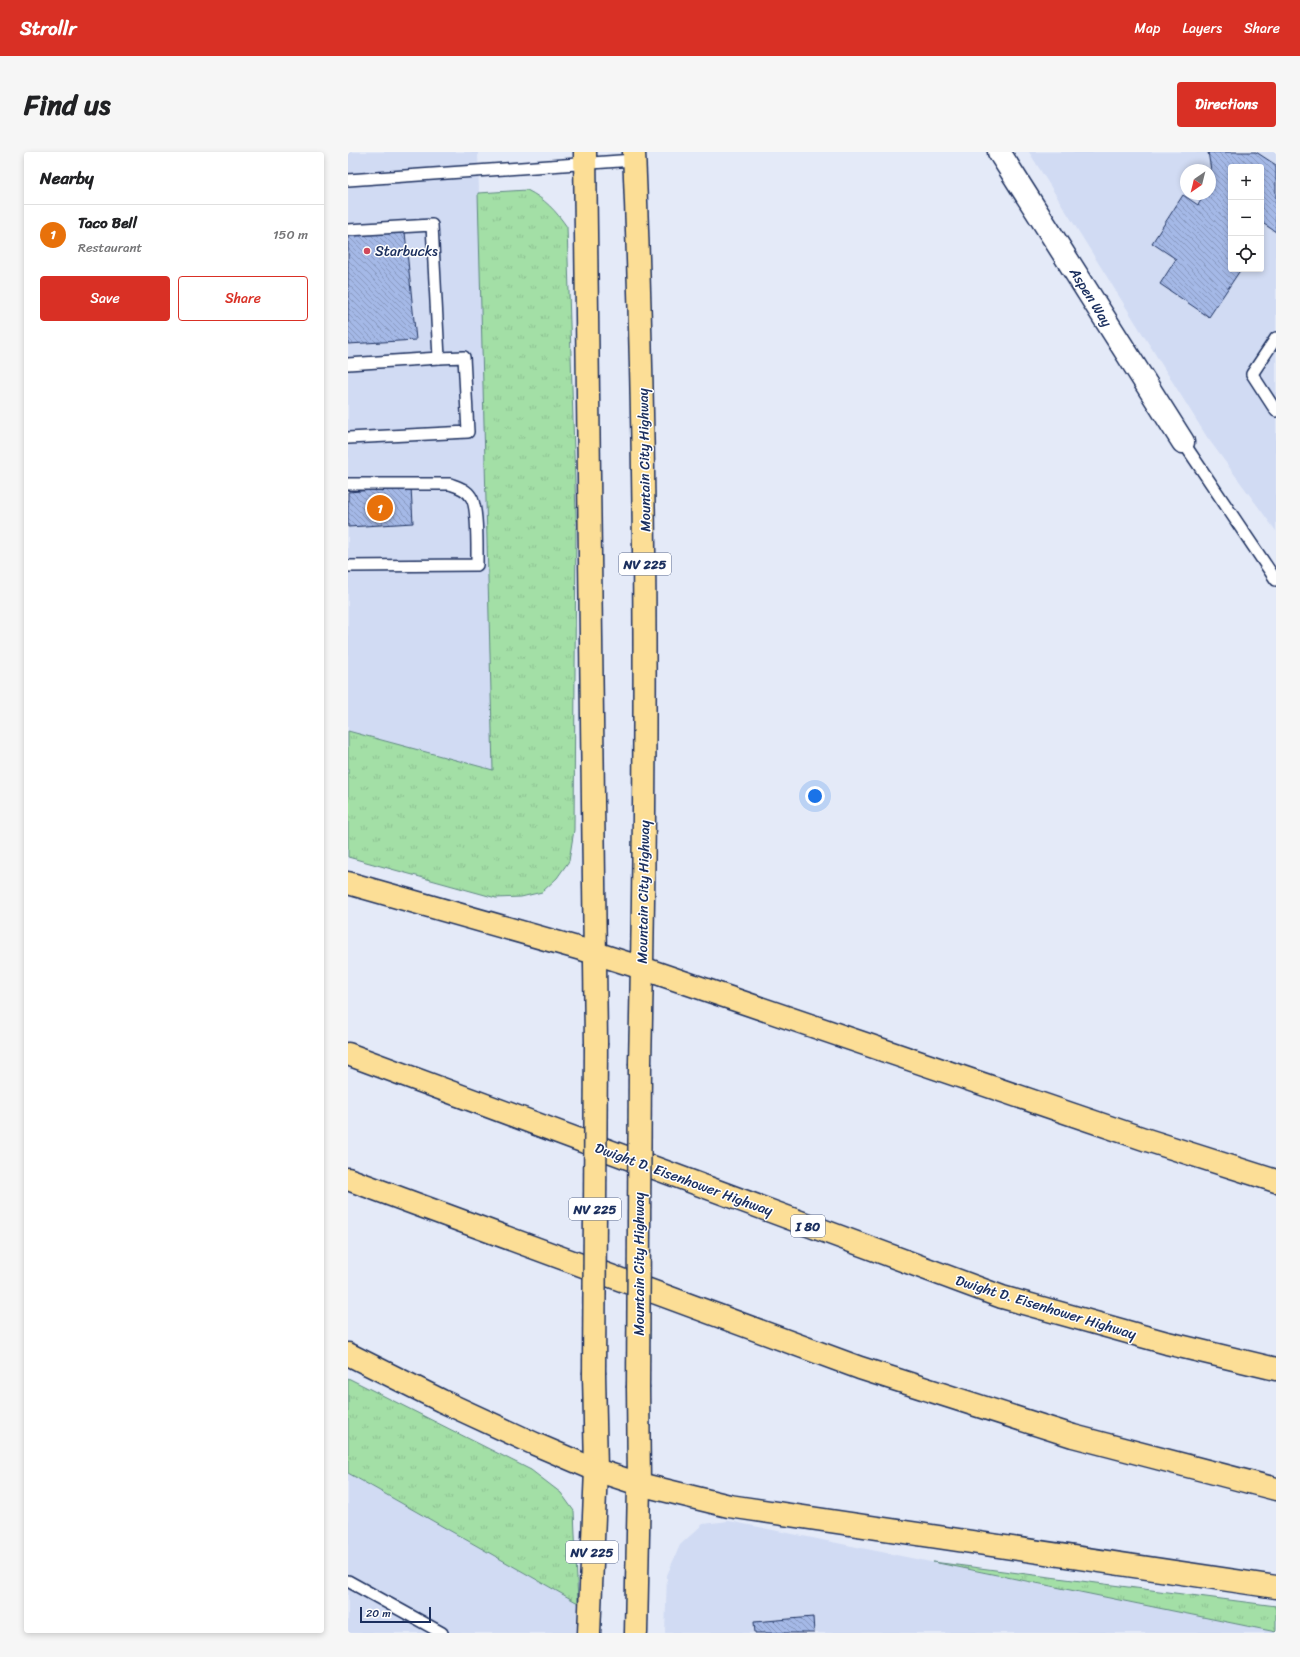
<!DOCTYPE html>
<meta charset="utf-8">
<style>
body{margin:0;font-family:Sriracha,sans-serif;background:#f6f6f6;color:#202124}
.controls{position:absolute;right:12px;top:12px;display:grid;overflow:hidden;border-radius:4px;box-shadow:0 2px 6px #0003}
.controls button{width:36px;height:36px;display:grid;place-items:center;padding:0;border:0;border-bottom:1px solid #e0e0e0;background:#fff;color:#202124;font:20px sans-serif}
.compass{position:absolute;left:832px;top:12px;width:36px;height:36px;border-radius:50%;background:#fff;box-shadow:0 2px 6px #0003;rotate:215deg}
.scale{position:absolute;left:12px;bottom:10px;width:71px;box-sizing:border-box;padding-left:4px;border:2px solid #1b2f5e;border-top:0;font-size:11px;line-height:14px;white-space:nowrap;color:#1b2f5e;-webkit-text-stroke:3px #fff;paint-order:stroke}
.you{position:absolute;left:467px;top:644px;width:14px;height:14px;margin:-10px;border:3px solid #fff;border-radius:50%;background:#1a73e8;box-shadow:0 0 0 6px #1a73e833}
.badge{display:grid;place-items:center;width:26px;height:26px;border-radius:50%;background:#d93025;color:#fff;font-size:13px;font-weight:700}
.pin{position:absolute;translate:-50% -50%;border:2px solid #fff;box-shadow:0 1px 4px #0006}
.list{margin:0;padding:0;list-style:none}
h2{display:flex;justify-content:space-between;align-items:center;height:52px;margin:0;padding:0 16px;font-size:17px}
h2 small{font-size:13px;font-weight:400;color:#757577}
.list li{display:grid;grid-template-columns:26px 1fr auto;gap:12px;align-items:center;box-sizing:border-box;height:60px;padding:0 16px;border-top:1px solid #e0e0e0}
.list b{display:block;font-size:15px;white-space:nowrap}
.list p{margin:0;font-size:13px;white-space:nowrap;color:#757577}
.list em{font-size:13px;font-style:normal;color:#757577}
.actions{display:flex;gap:8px;padding:12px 16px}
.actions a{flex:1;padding:9px 0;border:1px solid #d93025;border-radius:4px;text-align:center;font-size:14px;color:#d93025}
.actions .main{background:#d93025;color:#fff}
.icon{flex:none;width:22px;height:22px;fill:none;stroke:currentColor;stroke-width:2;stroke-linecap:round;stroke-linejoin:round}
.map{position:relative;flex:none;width:928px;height:1481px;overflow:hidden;border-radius:4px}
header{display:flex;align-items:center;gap:24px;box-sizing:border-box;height:56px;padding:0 20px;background:#d93025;color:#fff}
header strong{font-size:19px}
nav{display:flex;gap:22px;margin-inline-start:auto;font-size:14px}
.intro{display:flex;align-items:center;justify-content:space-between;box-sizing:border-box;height:96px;padding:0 24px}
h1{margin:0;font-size:28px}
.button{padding:10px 18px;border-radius:4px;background:#d93025;color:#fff;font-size:14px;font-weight:700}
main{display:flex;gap:24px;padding:0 24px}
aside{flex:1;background:#fff;border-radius:4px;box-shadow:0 2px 6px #0003}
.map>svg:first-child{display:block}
.built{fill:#d1dbf3;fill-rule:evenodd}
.grass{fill:url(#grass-tufts);stroke:#5f8782}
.building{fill:url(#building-back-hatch);stroke:#1b2f5e}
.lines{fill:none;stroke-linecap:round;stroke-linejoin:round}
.lane-casing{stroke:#1b2f5e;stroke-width:14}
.street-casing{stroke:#1b2f5e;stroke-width:25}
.primary-casing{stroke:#1b2f5e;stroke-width:25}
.highway-casing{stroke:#1b2f5e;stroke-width:25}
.lane{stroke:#fff;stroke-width:11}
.street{stroke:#fff;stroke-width:22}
.primary{stroke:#fcde96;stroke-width:22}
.highway{stroke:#fcde96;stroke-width:22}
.primary-bridge-casing{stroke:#1b2f5e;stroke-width:25;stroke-linecap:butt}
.primary-bridge{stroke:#fcde96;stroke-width:22}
.poi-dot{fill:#d1495b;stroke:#fff;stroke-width:1.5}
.labels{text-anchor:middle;stroke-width:3;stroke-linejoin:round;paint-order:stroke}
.shield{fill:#fff;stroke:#5f6d8e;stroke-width:1}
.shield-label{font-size:13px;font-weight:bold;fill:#1b2f5e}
.poi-label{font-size:14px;fill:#1b2f5e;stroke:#fff;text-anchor:start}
.street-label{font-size:14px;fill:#1b2f5e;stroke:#fff}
</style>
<header>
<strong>Strollr</strong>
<nav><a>Map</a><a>Layers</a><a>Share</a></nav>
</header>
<div class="intro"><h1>Find us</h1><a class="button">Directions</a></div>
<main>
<aside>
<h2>Nearby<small></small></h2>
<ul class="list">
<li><span class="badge" style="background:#e8710a">1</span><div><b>Taco Bell</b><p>Restaurant</p></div><em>150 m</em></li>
</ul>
<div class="actions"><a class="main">Save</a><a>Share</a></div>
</aside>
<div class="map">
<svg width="928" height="1481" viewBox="0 0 928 1481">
<defs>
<pattern id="grass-tufts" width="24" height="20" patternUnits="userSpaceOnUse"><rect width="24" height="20" fill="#a3dfa6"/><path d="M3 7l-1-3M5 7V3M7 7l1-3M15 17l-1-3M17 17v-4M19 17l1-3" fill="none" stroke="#8cc091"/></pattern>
<pattern id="building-back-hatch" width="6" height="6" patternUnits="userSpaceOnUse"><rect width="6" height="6" fill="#a5b9e7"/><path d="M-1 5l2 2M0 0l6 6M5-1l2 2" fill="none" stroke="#8697be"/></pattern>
</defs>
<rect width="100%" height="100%" fill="#e4eaf8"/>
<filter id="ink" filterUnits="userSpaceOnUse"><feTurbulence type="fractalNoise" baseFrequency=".025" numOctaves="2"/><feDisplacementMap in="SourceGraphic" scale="8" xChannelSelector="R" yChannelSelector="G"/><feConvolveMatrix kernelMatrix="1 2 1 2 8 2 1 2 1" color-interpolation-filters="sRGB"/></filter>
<g filter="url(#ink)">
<g class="built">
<path d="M0 0H130L145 618 0 579Z"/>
<path d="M681 0H928V379L859 285ZM883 15H913V117H883ZM838 18H862V42H838Z"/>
<path d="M0 1321 230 1451 228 1481H0Z"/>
<path d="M381 1369 928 1480V1481H317L319 1423 332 1393 355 1372Z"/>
</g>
<g class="grass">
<path d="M179 38C197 47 208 59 219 75L228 364 226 678 221 709 209 726 194 740 173 745 148 746 0 705V579L145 618 130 41Z"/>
<path d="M0 1226 183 1318 213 1341 226 1359 230 1451 0 1321Z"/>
<path d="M585 1410 928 1454V1480Z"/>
</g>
<g class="building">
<path d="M860 0H908L928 13V80L913 70V15H883V117H893L861 165 812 132 828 107 804 91 835 43 850 53 857 42H862V35L865 30Z"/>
<path d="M57 80 68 188 0 192V81Z"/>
<path d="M63 335 65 371 0 375V340Z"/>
<path d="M465 1465 466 1481H407L406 1470Z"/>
</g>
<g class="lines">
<defs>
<g id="lane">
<path d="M0 28 286 8"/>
<path d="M0 78 84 73 91 206 0 212"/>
<path d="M928 186 904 222 928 259"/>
<path d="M0 286 120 280 116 205 91 206"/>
<path d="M835 290 928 428"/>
<path d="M0 332H102C110 335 118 337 123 345 130 354 129 399 129 413L0 414"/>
<path d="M0 1429 94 1481"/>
</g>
<path id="street" d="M651 0 835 290"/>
<g id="primary">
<path d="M237 0 248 891"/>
<path d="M286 0C299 304 299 607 292 911"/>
<path d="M241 1481 248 1318 246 1222"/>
<path d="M288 1481 291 1332 290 1236"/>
</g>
<g id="highway">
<path d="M0 731 247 801 294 816 799 988 928 1029"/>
<path d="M0 902 654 1145 819 1191 928 1217"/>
<path d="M0 1027 512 1216 725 1284 928 1337"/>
<path d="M0 1202 94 1249 187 1292 248 1318 291 1332 381 1354 928 1435"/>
</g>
</defs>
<use href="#lane" class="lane-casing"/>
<use href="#street" class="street-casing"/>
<use href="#primary" class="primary-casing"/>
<use href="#highway" class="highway-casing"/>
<use href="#lane" class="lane"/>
<use href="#street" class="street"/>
<use href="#primary" class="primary"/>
<use href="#highway" class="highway"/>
<defs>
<g id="primary-bridge">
<path d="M246 1222 248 891"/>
<path d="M290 1236 292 911"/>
</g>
</defs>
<use href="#primary-bridge" class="primary-bridge-casing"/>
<use href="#primary-bridge" class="primary-bridge"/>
</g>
</g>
<circle class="poi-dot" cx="19" cy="99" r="4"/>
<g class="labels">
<g class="shield">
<rect x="271" y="401" width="52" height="22" rx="3"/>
<rect x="221" y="1046" width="52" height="22" rx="3"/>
<rect x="443" y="1063" width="34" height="22" rx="3"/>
<rect x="218" y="1389" width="52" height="22" rx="3"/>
</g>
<g class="shield-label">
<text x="297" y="417">NV 225</text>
<text x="247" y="1062">NV 225</text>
<text x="460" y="1079">I 80</text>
<text x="244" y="1405">NV 225</text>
</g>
<g class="poi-label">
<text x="27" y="104">Starbucks</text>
</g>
<g class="street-label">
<text transform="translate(743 145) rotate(58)" y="5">Aspen Way</text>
<text transform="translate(296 308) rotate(-91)" y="5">Mountain City Highway</text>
<text transform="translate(295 740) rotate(-89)" y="5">Mountain City Highway</text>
<text transform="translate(336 1027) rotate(20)" y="5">Dwight D. Eisenhower Highway</text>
<text transform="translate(291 1112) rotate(-90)" y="5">Mountain City Highway</text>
<text transform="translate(698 1155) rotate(17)" y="5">Dwight D. Eisenhower Highway</text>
</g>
</g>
</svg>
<div class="controls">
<button>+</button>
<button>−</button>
<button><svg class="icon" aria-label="locate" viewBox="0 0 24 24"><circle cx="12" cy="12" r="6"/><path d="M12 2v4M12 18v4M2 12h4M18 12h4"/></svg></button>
</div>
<svg class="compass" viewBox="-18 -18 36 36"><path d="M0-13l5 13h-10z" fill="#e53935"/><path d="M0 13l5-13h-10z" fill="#757577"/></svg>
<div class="scale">20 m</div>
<div class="you"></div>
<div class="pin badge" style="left:32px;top:356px;background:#e8710a">1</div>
</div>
</main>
